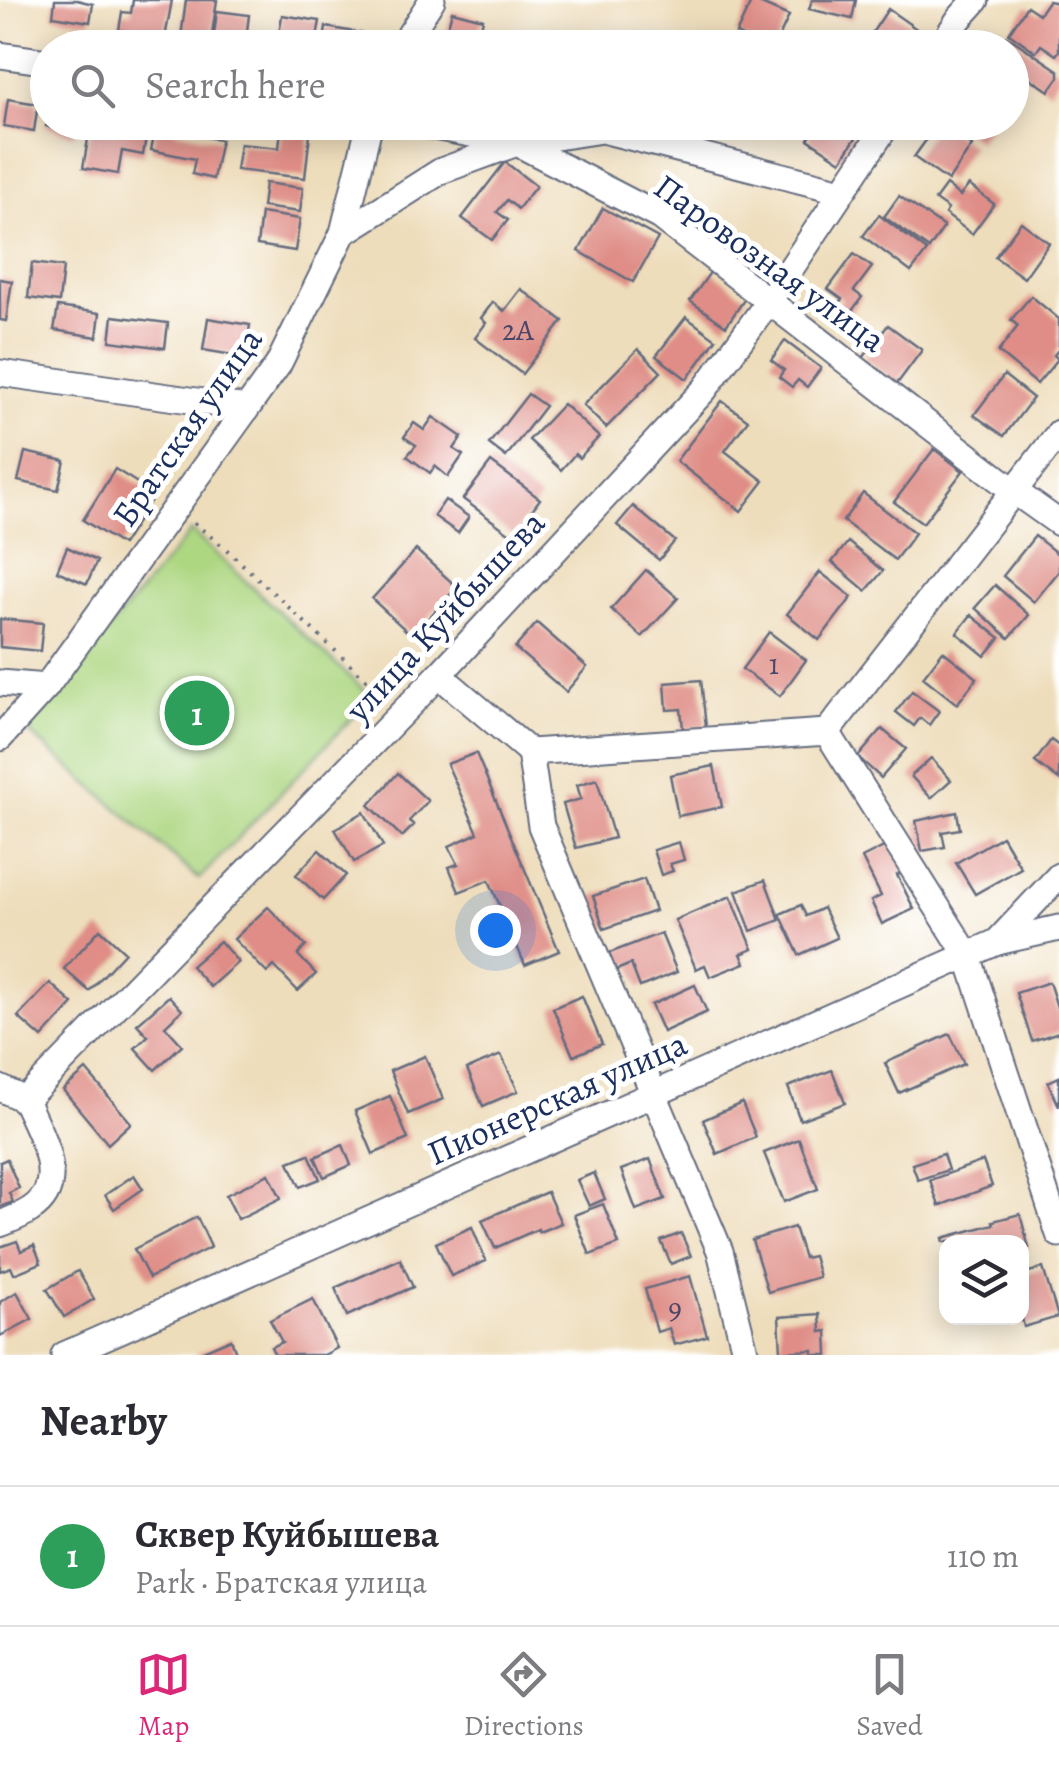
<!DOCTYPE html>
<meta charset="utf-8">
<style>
body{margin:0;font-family:Alegreya,serif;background:#f7f7f7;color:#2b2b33}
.controls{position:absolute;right:30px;bottom:30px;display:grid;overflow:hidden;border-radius:20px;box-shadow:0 5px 25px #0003}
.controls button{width:90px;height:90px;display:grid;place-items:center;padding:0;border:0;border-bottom:2px solid #e1e1e2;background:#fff;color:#2b2b33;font:50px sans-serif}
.you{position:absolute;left:495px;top:930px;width:35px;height:35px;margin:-25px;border:8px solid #fff;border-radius:50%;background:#1a73e8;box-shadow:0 0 0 15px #1a73e833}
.badge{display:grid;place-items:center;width:65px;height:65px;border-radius:50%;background:#db2777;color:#fff;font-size:32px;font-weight:700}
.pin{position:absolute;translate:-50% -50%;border:5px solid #fff;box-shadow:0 2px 10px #0006}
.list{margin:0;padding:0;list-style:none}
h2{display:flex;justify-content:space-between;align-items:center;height:130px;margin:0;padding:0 40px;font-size:42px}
h2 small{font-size:32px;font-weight:400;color:#7c7c81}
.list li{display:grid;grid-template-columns:65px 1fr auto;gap:30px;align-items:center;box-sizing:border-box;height:140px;padding:0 40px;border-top:2px solid #e1e1e2}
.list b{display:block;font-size:38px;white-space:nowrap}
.list p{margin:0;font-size:32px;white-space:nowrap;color:#7c7c81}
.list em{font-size:32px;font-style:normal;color:#7c7c81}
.icon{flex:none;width:55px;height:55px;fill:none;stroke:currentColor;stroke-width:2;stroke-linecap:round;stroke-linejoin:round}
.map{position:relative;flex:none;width:1059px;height:1355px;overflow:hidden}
.search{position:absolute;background:#fff;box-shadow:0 5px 25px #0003;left:30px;right:30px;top:30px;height:110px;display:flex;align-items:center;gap:25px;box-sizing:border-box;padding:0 35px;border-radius:55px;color:#7c7c81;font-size:38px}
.sheet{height:270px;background:#fff}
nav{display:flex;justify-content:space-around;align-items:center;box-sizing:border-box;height:140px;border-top:2px solid #e1e1e2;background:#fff;font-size:28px;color:#7c7c81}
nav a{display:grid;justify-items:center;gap:5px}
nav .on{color:#db2777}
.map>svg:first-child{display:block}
.green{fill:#aed782;stroke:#648370;stroke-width:2.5}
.building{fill:#df8d86}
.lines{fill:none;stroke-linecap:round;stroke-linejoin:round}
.street-casing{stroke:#656c7f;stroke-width:29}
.path{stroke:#656c7f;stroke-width:4;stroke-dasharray:2.5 8;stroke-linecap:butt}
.street{stroke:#fff;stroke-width:25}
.labels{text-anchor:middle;stroke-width:10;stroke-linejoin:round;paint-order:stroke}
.number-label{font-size:30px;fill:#4c4668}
.street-label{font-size:35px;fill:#1b2f5e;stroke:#fff}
</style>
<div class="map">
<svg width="1059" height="1355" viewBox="0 0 1059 1355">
<rect width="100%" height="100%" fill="#fff"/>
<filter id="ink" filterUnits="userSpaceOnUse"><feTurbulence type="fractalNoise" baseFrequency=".01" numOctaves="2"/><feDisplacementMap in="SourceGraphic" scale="20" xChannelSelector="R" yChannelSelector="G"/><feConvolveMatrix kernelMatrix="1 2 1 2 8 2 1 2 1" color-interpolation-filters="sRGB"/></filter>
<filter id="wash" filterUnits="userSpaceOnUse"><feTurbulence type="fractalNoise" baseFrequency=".0048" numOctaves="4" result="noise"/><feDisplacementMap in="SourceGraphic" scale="40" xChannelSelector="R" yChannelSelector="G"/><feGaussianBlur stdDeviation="2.25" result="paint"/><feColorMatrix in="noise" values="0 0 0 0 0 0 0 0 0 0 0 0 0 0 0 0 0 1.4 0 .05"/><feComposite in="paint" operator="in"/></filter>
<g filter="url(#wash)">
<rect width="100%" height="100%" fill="#edb"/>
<path class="green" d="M191 531 372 697 199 879 25 729Z"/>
<g id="blocks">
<g class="building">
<path d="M55 0H77L93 4 90 22 53 16Z"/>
<path d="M133 0H172L165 38 119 30 122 12 131 13Z"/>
<path d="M186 0H217L211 41 181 37Z"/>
<path d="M752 0 789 16 774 48H765L736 34Z"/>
<path d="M812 0H856L852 19 809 9Z"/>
<path d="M1048 1 1059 3V51L1056 55 1041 45 1036 52 1009 33 1027 6 1039 14Z"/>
<path d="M888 9 921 32 910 48H862Z"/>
<path d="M217 11 249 15 245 47 213 42Z"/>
<path d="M452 11 483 19 476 48H442Z"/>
<path d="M282 15 320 21 315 48H277Z"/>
<path d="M326 27 377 36 375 48H323Z"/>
<path d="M1007 36 1059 71V77L1049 91 1012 66V48H999Z"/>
<path d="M8 99 38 104 34 131 4 126Z"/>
<path d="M48 122H77L73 135 46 126Z"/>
<path d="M91 122H131L148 126 143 155 122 151 118 174 83 168Z"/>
<path d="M818 122H866L841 161 808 139Z"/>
<path d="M939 122 972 146 948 181 914 157Z"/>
<path d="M953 122H985L989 126 978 141Z"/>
<path d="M156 127 221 140 213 179 192 174 195 159 151 150Z"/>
<path d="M281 129 310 133 305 178 236 170 240 144 279 148Z"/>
<path d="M505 162 536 186 518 209 507 200 497 212 508 220 492 240 462 218Z"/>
<path d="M265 183 303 188 300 212 262 207Z"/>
<path d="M946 185 960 196 969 185 994 204 972 234 945 214 948 209 935 200Z"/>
<path d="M899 196 944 227 929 249 884 217Z"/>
<path d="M603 208 658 238 633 282 579 251Z"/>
<path d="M261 213 300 219 295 251 257 245Z"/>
<path d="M879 215 927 251 911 272 863 236Z"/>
<path d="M1021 222 1049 243 1024 278 995 257Z"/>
<path d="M854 254 872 267 854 291 862 297 849 315 837 306 842 299 828 289Z"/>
<path d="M32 263 63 267 59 302 28 298Z"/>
<path d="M711 271 746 297 726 326 690 301Z"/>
<path d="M0 279 12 281 6 321 0 320Z"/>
<path d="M521 289 563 321 522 374 475 338 486 323 481 318 493 302 504 311Z"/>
<path d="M1031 296 1059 319V349L1054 355 1058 359 1037 384 998 352 1018 326 1011 320Z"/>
<path d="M58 307 100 313 97 337 54 330Z"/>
<path d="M113 316 168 323 165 348 110 341Z"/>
<path d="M686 317 716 339 687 379 656 356Z"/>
<path d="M208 318 250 325 245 357 203 350Z"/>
<path d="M888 325 922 350 897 384 863 358Z"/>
<path d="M785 341 821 368 807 387 798 380 792 387 779 377 784 370 771 360Z"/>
<path d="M638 349 661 372 606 428 583 405Z"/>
<path d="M1004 375 1033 398 1004 436 974 415Z"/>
<path d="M528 394 545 406 506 457 489 444Z"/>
<path d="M722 401 748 420 725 451 764 481 741 511 676 461Z"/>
<path d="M563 404 599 437 579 458 575 454 561 470 529 440Z"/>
<path d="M433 417 462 437 454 449 463 455 448 477 435 466 430 473 407 456 416 445 404 437 414 423 424 430Z"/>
<path d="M934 449 963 471 923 523 894 502Z"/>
<path d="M25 452 65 461 58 490 18 481Z"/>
<path d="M491 462 540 499 513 536 463 499Z"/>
<path d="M115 469 155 494 122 545 83 520Z"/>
<path d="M863 493 915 533 895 560 843 521Z"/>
<path d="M445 500 469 517 458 533 434 516Z"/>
<path d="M633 506 675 541 659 560 617 525Z"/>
<path d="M1035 536 1059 555V571L1034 602 1003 576Z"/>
<path d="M848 542 883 571 866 591 832 562Z"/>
<path d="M67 547 97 561 87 584 57 571Z"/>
<path d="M416 550 457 587 412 636 372 599Z"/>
<path d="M646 570 678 598 642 637 611 609Z"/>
<path d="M820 572 852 597 819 640 787 614Z"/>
<path d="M995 585 1029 615 1009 638 975 608Z"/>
<path d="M971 615 1000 638 985 656 957 633Z"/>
<path d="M0 619 43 623 40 651 0 647Z"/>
<path d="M537 623 587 667 566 692 515 648Z"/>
<path d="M769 632 806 660 780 696 742 669Z"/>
<path d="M943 651 977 678 957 704 923 677Z"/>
<path d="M701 680 706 727 683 729 681 709 667 710 665 683Z"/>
<path d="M912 691 939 711 929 725 920 718 914 726 896 712Z"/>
<path d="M882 729 906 749 881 778 858 757Z"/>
<path d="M1051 740 1059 746V780L1035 762Z"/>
<path d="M476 753 559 951 525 965 489 880 459 892 449 867 458 864 449 846 478 833 447 764Z"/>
<path d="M931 758 951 780 931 798 911 776Z"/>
<path d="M714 766 722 807 678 816 670 775Z"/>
<path d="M398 773 428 801 409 821 414 825 402 837 369 805Z"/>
<path d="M597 779 614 838 576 848 563 804 581 799 577 785Z"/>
<path d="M364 812 383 846 354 862 335 829Z"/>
<path d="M957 812 960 829 942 832 945 847 922 851 916 821Z"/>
<path d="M1002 836 1021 868 975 894 956 863Z"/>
<path d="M679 842 684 860 670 864 673 871 661 875 653 850Z"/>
<path d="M892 843 906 871 897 875 914 909 882 924 871 901 881 896 862 858Z"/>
<path d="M319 850 346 875 323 900 296 875Z"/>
<path d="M644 879 655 911 604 929 593 896Z"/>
<path d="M765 880 780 920 751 931 736 891Z"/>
<path d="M731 896 753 949 741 954 745 963 710 977 705 965 696 969 675 920Z"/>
<path d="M801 905 806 916 823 908 837 938 799 955 780 914Z"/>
<path d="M268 907 306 946 298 955 316 974 298 991 274 966 267 973 234 939Z"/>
<path d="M100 929 125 952 89 991 64 969Z"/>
<path d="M661 933 677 972 640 987 631 964 614 971 607 954Z"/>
<path d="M220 941 238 962 210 987 191 966Z"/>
<path d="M1049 982 1059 1013V1032L1032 1041 1016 993Z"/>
<path d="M50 983 73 1004 42 1038 18 1017Z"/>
<path d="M695 985 707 1012 663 1032 651 1005Z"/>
<path d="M169 996 182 1010 165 1026 182 1045 155 1070 135 1048 148 1036 137 1024Z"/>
<path d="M582 996 602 1044 573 1056 553 1008Z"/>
<path d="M950 1034 964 1064 899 1093 885 1063Z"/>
<path d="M501 1055 518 1091 483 1106 467 1069Z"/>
<path d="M425 1056 443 1099 408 1114 390 1071Z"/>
<path d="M86 1070 131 1123 108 1144 63 1090Z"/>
<path d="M832 1070 845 1103 800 1120 788 1087Z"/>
<path d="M1059 1077V1106L1048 1082Z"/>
<path d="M390 1096 408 1139 373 1154 355 1111Z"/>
<path d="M742 1103 756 1137 717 1154 703 1120Z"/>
<path d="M799 1139 818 1189 784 1202 764 1153Z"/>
<path d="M343 1145 351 1165 324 1177 315 1157Z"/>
<path d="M309 1154 320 1179 300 1187 289 1162Z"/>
<path d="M943 1154 948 1170 918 1180 912 1164Z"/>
<path d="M7 1159 19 1188 9 1193 13 1202 0 1207V1162Z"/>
<path d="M650 1159 665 1199 636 1210 621 1170Z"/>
<path d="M983 1161 992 1186 939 1206 930 1180Z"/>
<path d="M594 1173 605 1199 589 1206 577 1180Z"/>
<path d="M269 1174 281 1198 238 1219 226 1195Z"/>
<path d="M134 1175 143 1189 114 1209 105 1195Z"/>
<path d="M547 1192 561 1223 539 1232 538 1229 495 1248 482 1220Z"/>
<path d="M603 1204 619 1244 590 1255 574 1215Z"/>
<path d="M1020 1214 1029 1248 1022 1250V1242H944L943 1238 994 1224 993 1221Z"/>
<path d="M197 1217 211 1247 149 1278 134 1249Z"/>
<path d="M472 1227 486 1261 451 1276 436 1243Z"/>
<path d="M794 1227 804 1258 813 1256 819 1277 768 1292 752 1240Z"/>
<path d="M681 1233 691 1256 671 1264 661 1241Z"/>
<path d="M17 1241 21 1251 34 1245 41 1263 14 1274 11 1267 0 1271V1247Z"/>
<path d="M400 1259 413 1287 347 1316 335 1288Z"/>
<path d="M1043 1268 1058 1317 1024 1327 1022 1318V1274Z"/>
<path d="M78 1271 94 1299 64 1317 47 1289Z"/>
<path d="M690 1276 707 1336 674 1345 669 1328 657 1332 645 1289Z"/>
<path d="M17 1292 32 1319 0 1336V1302Z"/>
<path d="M313 1299 337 1348 324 1355H275L271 1347 282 1342 270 1320Z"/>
<path d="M820 1314 821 1332 827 1331 828 1355H813V1350L781 1352 779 1317Z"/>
<path d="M231 1339 237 1355H194Z"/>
</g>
</g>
</g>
<g filter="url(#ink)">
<use href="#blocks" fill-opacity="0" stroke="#656c7f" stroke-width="2.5"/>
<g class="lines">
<defs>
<g id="street">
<path d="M401 48 432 0"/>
<path d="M940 48 959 19 976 0"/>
<path d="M0 55 48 62"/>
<path d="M408 122 517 143 660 217 1014 491 1059 523"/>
<path d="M343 233 441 171 517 143 602 130 842 191"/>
<path d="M0 373 246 408"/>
<path d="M439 675 530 752 827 732 968 956 1059 1234"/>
<path d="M0 683 46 687"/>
<path d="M827 732 1059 433"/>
<path d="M0 738 46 687 278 365 343 233 370 122"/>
<path d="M530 752 541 826 720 1251 746 1355"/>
<path d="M997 942 1059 928"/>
<path d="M0 1088 25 1100 439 675 705 389 769 301 889 122"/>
<path d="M0 1224C10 1220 21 1216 30 1210 71 1184 39 1133 25 1100"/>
<path d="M64 1355 997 942 1059 876"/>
</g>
</defs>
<use href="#street" class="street-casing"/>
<path class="path" d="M194 523 225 548 370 683 388 696"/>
<use href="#street" class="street"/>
</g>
</g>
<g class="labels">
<g class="number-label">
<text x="518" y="340">2А</text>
<text x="774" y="674">1</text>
<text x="675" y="1319">9</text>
</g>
<g class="street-label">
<text transform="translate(770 263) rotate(36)" y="12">Паровозная улица</text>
<text transform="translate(187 427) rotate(-55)" y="12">Братская улица</text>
<text transform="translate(445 616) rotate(-47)" y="12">улица Куйбышева</text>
<text transform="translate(557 1098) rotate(-24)" y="12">Пионерская улица</text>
</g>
</g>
</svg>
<div class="controls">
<button><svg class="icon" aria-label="layers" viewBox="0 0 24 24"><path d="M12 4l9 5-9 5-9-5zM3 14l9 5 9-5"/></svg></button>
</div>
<div class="you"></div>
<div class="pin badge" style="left:197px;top:713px;background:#2e9e5b">1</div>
<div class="search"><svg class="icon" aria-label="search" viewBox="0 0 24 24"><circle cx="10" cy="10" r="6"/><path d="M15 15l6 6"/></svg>Search here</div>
</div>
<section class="sheet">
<h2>Nearby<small></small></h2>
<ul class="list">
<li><span class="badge" style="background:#2e9e5b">1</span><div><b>Сквер Куйбышева</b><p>Park · Братская улица</p></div><em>110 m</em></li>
</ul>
</section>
<nav>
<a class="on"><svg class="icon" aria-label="map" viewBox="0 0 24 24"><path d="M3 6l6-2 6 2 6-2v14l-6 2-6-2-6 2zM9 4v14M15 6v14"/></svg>Map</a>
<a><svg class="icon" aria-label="directions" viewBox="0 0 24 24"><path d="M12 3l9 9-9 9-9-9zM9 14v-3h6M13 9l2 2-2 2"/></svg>Directions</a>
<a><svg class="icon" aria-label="saved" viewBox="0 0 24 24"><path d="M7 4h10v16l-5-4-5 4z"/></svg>Saved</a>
</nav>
